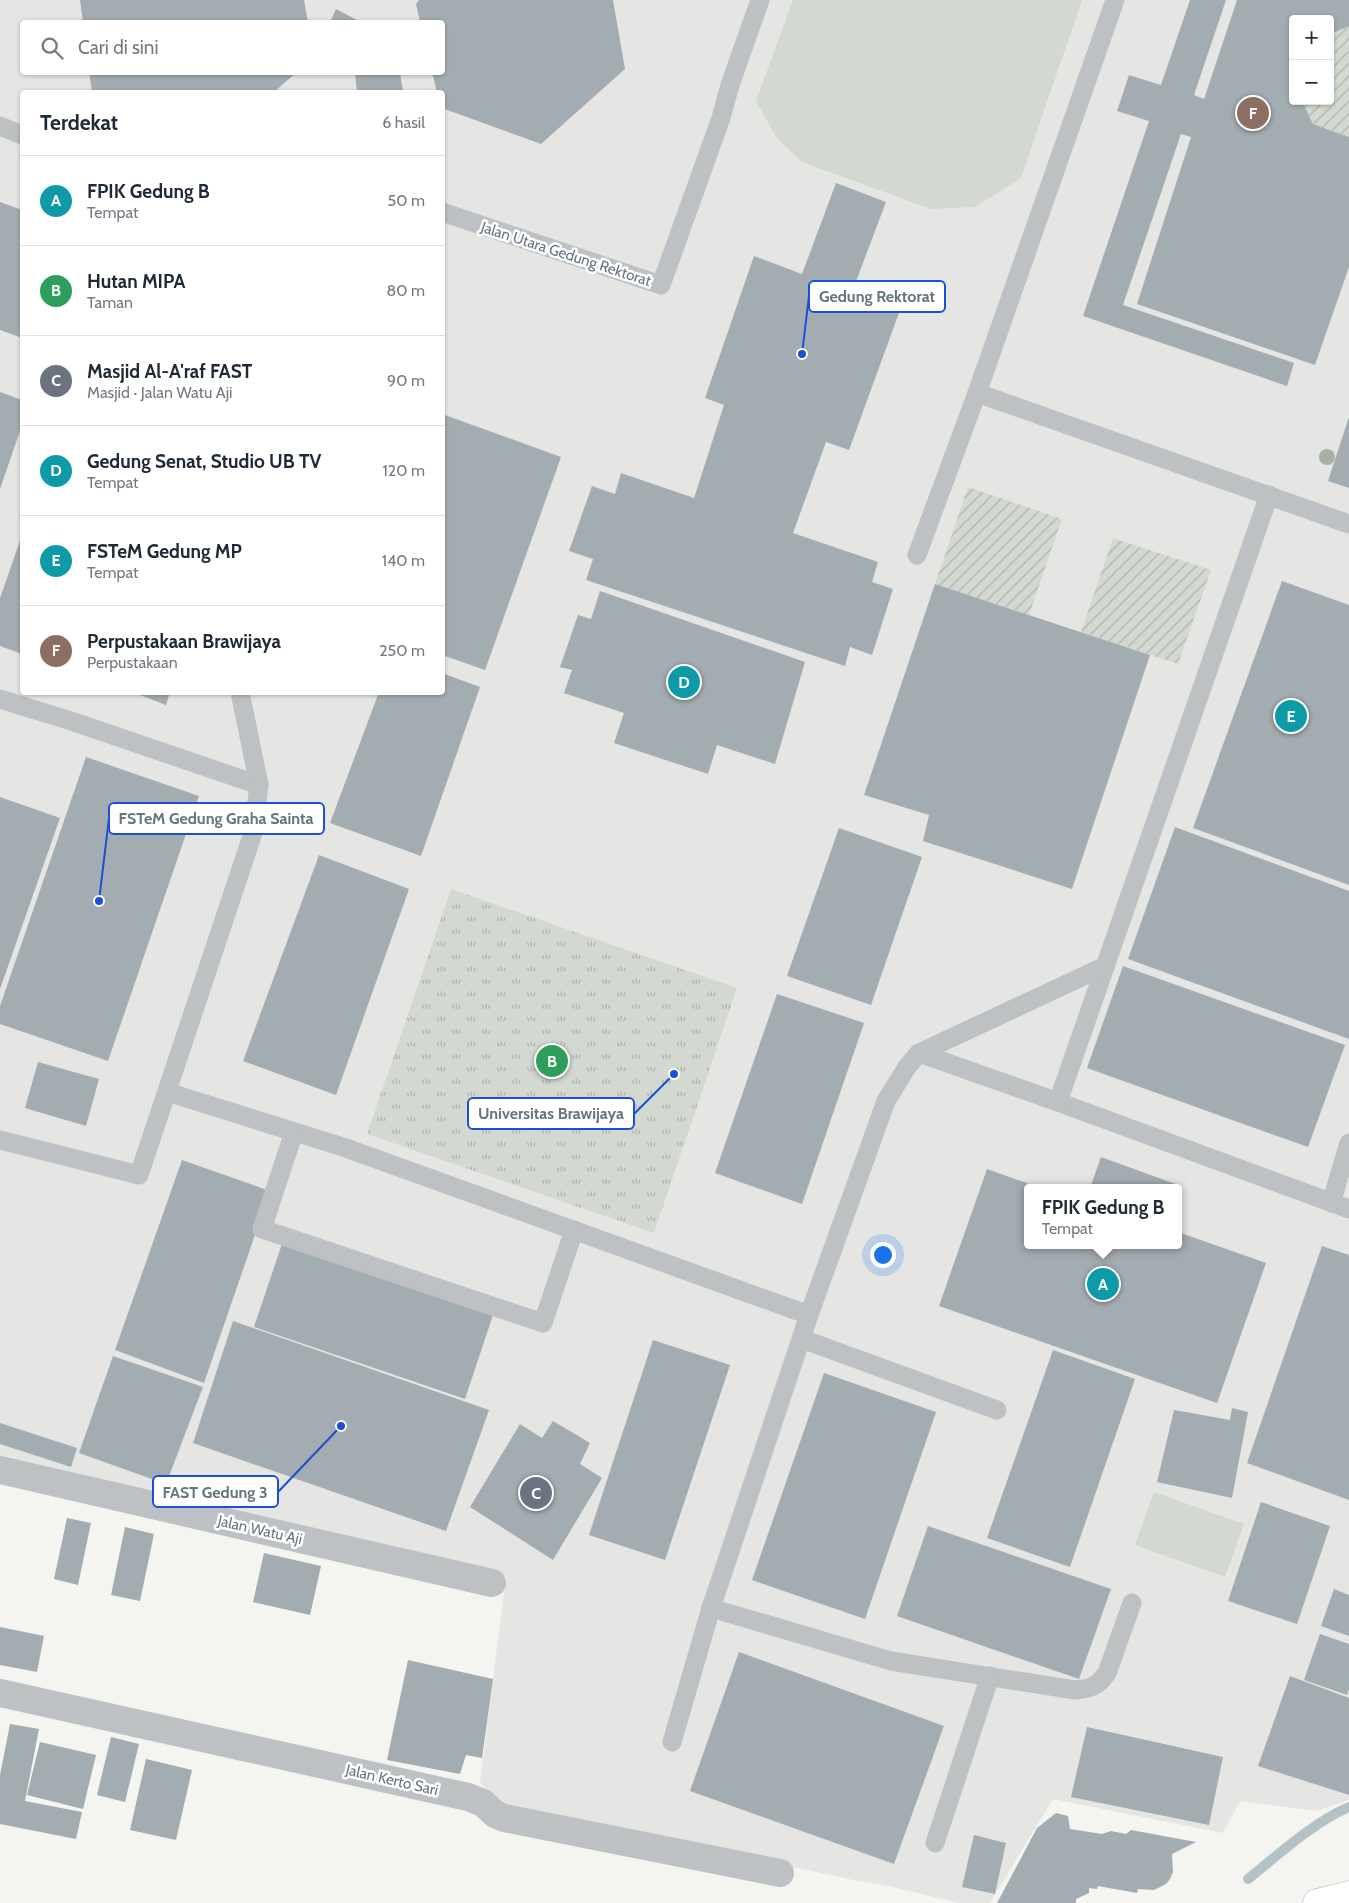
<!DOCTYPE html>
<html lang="id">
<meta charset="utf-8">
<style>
body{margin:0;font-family:Cabin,sans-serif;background:#f2f2f3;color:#1f2937}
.controls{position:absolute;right:15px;top:15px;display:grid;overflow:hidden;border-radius:5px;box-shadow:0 1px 4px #0004}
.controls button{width:45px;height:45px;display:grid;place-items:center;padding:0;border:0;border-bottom:1px solid #e0e1e3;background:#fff;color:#1f2937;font:25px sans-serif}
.you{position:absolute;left:882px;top:1254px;width:18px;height:18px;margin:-12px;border:4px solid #fff;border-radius:50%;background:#1a73e8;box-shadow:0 0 0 8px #1a73e833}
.badge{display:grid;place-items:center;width:32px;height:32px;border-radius:50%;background:#0f766e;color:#fff;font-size:16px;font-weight:700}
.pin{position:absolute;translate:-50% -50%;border:2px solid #fff;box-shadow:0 1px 5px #0006}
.popup{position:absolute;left:1024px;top:1184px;width:158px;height:65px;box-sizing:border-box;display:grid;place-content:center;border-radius:5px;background:#fff;filter:drop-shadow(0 1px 4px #0005);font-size:16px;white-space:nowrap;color:#747a83}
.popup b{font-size:19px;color:#1f2937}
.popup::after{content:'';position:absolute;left:50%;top:100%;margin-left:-10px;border:10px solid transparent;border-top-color:#fff}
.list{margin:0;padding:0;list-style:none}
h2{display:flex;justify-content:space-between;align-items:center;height:65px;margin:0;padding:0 20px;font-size:21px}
h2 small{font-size:16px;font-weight:400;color:#747a83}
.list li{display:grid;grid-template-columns:32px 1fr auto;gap:15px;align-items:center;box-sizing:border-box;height:90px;padding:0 20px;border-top:1px solid #e0e1e3}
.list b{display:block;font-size:19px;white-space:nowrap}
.list p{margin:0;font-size:16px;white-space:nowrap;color:#747a83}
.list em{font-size:16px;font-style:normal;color:#747a83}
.icon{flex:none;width:28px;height:28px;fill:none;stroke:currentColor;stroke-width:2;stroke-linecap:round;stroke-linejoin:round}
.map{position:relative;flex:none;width:1349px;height:1903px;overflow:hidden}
.search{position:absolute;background:#fff;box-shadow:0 1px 4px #0004;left:20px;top:20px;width:425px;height:55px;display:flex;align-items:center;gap:12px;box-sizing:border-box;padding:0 18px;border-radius:5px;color:#747a83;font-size:19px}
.panel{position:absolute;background:#fff;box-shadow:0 1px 4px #0004;left:20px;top:90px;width:425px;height:605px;border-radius:5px}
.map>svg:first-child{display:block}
.built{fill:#e5e5e4;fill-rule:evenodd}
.grass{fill:#d3d9d0}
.park{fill:url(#park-tufts)}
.garden{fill:url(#garden-furrows)}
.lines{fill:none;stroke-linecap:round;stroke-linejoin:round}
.stream{stroke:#b4c1c5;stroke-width:10}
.building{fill:#a3acb1}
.primary-casing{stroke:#b0b5b8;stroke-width:29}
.service{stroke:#bdc1c4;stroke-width:19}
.minor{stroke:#bdc1c4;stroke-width:28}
.primary{stroke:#fff;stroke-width:28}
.tree{fill:#a7b0a2}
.labels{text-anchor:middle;stroke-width:5;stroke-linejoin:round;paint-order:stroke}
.street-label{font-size:15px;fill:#647580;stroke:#fff}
.leader{fill:none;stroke:#1d4ed8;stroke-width:2}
.callout-dot{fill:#1d4ed8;stroke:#fff;stroke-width:2}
.callout{fill:#fff;stroke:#1d4ed8;stroke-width:2}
.callout-label{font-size:16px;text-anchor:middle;font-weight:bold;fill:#647580}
</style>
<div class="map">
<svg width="1349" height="1903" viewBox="0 0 1349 1903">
<defs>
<pattern id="park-tufts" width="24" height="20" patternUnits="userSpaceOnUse" patternTransform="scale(1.25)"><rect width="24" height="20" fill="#d3d9d0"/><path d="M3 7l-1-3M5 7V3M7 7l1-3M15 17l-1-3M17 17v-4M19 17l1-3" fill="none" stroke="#afb5ae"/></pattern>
<pattern id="garden-furrows" width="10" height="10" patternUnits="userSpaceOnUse" patternTransform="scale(1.25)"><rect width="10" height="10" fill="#d3d9d0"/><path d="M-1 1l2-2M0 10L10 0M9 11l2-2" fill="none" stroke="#afb5ae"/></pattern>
</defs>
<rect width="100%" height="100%" fill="#f4f4f0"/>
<path class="built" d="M0 0H1349V1800L1316 1811 1240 1801 1223 1833 1053 1799 990 1903H959L884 1885 858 1881 494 1802 480 1782 506 1577 0 1455ZM1293 19H1330V101H1293ZM22 22H442V72H22ZM22 92H442V692H22ZM1028 1188H1178V1245H1028Z"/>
<g class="grass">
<path d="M793 0H1082L1021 178 975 207 931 209 802 162 776 137 756 101Z"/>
<path d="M1154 1492 1244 1524 1225 1577 1135 1545Z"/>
</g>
<path class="park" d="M451 889 737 988 654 1233 367 1134Z"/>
<g class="garden">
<path d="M1349 26V137L1313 124 1302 101H1330V34Z"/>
<path d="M968 487 1062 519 1029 615 935 584Z"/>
<path d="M1113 538 1211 570 1178 664 1081 632Z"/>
</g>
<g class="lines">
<path class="stream" d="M1248 1879C1278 1855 1315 1821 1349 1807"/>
</g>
<g class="building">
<path d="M80 0H304L308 22H83Z"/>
<path d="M419 0H613L625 69 541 144 442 108V92H437L432 72H442V22H420L416 4Z"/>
<path d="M1190 0H1226L1194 95 1204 99 1237 0H1349V26L1330 34V19H1293V101H1302L1313 124 1349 137V267L1315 365 1137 304 1191 137 1181 134 1123 305 1294 363 1287 386 1083 316 1149 121 1117 111 1129 75 1161 85Z"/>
<path d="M336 9 361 22H330Z"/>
<path d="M89 72H297L274 92H92Z"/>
<path d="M355 72H400L403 92H357Z"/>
<path d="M836 183 886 202 852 292 900 310 849 450 826 442 793 533 878 562 872 582 893 589 872 655 850 647 845 666 586 580 593 559 569 551 592 486 615 494 621 473 694 498 724 405 705 398 754 256 802 274Z"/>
<path d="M0 202 22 210V338L0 330Z"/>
<path d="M0 392 22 400V425L0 489Z"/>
<path d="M442 414 561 457 485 670 442 655Z"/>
<path d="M1349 417V488L1328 481Z"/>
<path d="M22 535V654L0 646V598Z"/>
<path d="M1282 581 1349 605V885L1193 828Z"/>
<path d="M935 584 1150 655 1072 889 923 841 929 815 864 795Z"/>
<path d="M600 591 805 662 775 764 717 745 708 774 614 743 624 713 564 693 572 670 560 667 578 615 591 619Z"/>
<path d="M442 673 480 687 421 856 330 823 379 692H442Z"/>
<path d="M132 692H170L166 705Z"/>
<path d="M86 757 199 796 108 1061 0 1024V1006Z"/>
<path d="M0 797 60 818 0 989Z"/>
<path d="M1175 827 1349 891V1039L1128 959Z"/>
<path d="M839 828 922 857 871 1005 787 976Z"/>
<path d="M319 855 409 889 336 1095 243 1061Z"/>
<path d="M1123 966 1345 1045 1308 1147 1087 1068Z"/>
<path d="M777 994 864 1023 802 1204 715 1173Z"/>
<path d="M38 1062 99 1079 86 1126 25 1108Z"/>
<path d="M1101 1157 1178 1185 1177 1188H1090Z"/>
<path d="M182 1160 270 1191 204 1383 115 1350Z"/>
<path d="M987 1169 1038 1187 1028 1188V1245H1178V1232L1266 1263 1217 1403 939 1306Z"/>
<path d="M282 1244 493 1315 465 1399 254 1327Z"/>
<path d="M1322 1246 1349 1255V1500L1247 1463Z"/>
<path d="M233 1321 489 1410 446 1531 193 1443Z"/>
<path d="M653 1340 730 1365 665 1560 589 1535Z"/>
<path d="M1053 1350 1135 1379 1070 1567 987 1538Z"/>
<path d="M113 1356 203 1387 166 1484 79 1453Z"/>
<path d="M824 1373 936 1412 865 1619 752 1580Z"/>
<path d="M1232 1408 1248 1412 1232 1498 1157 1482 1174 1410 1230 1420Z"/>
<path d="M553 1421 590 1443 580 1464 602 1478 553 1560 470 1507 520 1424 542 1438Z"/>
<path d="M0 1423 77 1448 71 1467 0 1444Z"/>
<path d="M1261 1502 1330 1526 1297 1624 1228 1601Z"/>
<path d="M67 1518 91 1523 78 1585 54 1579Z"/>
<path d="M928 1526 1111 1589 1079 1679 897 1616Z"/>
<path d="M125 1527 154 1534 140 1601 111 1595Z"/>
<path d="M264 1553 321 1566 310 1615 253 1602Z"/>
<path d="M1334 1589 1349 1595V1636L1321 1626Z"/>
<path d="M0 1627 44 1636 37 1672 0 1665Z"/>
<path d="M1320 1634 1349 1644V1689L1347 1695 1304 1680Z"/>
<path d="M739 1652 944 1726 894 1864 690 1791Z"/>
<path d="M408 1660 493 1679 482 1758 466 1755 460 1774 387 1760Z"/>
<path d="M1290 1676 1349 1698V1795L1258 1766Z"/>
<path d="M10 1724 39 1729 25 1801 82 1812 76 1839 0 1824V1775Z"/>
<path d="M1087 1727 1223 1757 1209 1825 1071 1797Z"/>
<path d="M111 1737 139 1744 125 1802 97 1795Z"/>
<path d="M40 1742 96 1755 83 1809 27 1795Z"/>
<path d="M146 1759 192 1770 176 1840 130 1830Z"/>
<path d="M1056 1813 1068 1816 1070 1829 1102 1834 1111 1831 1126 1834 1131 1830 1196 1842 1172 1854 1173 1872 1170 1879 1166 1884 1154 1890 1138 1889 1137 1893 1098 1886 1097 1889 1089 1888V1893L1076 1899V1903H997L1037 1828Z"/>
<path d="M974 1835 1006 1843 995 1894 962 1887Z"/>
</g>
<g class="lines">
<defs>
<path id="primary" d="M1317 1903 1349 1895"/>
</defs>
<use href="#primary" class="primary-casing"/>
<g class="service">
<path d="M1115 0 977 393 1349 524"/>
<path d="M0 126 22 135"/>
<path d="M442 212 661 285 721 118 730 85 760 0"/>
<path d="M917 555 977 393"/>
<path d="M0 699 71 721 259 785"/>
<path d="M919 1053 1058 1102 1349 1209"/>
<path d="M167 1092 343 1147 809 1315"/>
<path d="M1058 1102 1269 495"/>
<path d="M294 1132 262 1229 543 1323 574 1230"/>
<path d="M0 1140 139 1175 253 833 259 785 240 692"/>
<path d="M1331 1203 1349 1143"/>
<path d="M802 1339 997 1410"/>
<path d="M711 1608 891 1661 1075 1690C1090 1689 1098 1686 1107 1673L1132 1603"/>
<path d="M672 1742 711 1608 809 1315 886 1101 907 1067 919 1053 1105 966"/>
<path d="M935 1843 990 1676"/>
</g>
<g class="minor">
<path d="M0 1470 492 1583"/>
<path d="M0 1693 468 1797 483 1803 495 1814 504 1818 780 1873"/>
</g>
<use href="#primary" class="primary"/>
</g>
<circle class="tree" cx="1327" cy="457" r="8"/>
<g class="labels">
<g class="street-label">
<text transform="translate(566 254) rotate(18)" y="5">Jalan Utara Gedung Rektorat</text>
<text transform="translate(260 1530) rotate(13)" y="5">Jalan Watu Aji</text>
<text transform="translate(392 1780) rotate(13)" y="5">Jalan Kerto Sari</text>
</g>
</g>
<path class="leader" d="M802 354L809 296M99 901L109 818M674 1074L634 1114M341 1426L278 1492"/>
<g class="callout-dot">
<circle cx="802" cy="354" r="5"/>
<circle cx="99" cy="901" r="5"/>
<circle cx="674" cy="1074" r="5"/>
<circle cx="341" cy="1426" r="5"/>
</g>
<g class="callout">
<rect x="809" y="281" width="136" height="31" rx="5"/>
<rect x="109" y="803" width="215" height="31" rx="5"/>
<rect x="468" y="1098" width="166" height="31" rx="5"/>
<rect x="153" y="1476" width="125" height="31" rx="5"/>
</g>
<g class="callout-label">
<text x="877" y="302">Gedung Rektorat</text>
<text x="216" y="824">FSTeM Gedung Graha Sainta</text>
<text x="551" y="1119">Universitas Brawijaya</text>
<text x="215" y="1498">FAST Gedung 3</text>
</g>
</svg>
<div class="controls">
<button>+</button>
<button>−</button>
</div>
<div class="you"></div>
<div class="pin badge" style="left:1103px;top:1284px;background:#0f9aa8">A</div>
<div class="popup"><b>FPIK Gedung B</b>Tempat</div>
<div class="pin badge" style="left:552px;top:1061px;background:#2e9e5b">B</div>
<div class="pin badge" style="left:536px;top:1493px;background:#6b7280">C</div>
<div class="pin badge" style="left:684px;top:682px;background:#0f9aa8">D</div>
<div class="pin badge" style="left:1291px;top:716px;background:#0f9aa8">E</div>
<div class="pin badge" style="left:1253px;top:113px;background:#8d6e63">F</div>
<div class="search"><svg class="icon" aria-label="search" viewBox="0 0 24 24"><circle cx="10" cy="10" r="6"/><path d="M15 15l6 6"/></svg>Cari di sini</div>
<section class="panel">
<h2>Terdekat<small>6 hasil</small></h2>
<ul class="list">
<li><span class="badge" style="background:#0f9aa8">A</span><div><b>FPIK Gedung B</b><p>Tempat</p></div><em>50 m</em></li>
<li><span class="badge" style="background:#2e9e5b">B</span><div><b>Hutan MIPA</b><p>Taman</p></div><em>80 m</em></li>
<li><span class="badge" style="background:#6b7280">C</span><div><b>Masjid Al-A'raf FAST</b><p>Masjid · Jalan Watu Aji</p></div><em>90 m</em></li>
<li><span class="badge" style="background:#0f9aa8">D</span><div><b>Gedung Senat, Studio UB TV</b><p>Tempat</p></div><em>120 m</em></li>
<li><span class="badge" style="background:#0f9aa8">E</span><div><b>FSTeM Gedung MP</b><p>Tempat</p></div><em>140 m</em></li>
<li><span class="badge" style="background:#8d6e63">F</span><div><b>Perpustakaan Brawijaya</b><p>Perpustakaan</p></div><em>250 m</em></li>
</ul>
</section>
</div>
